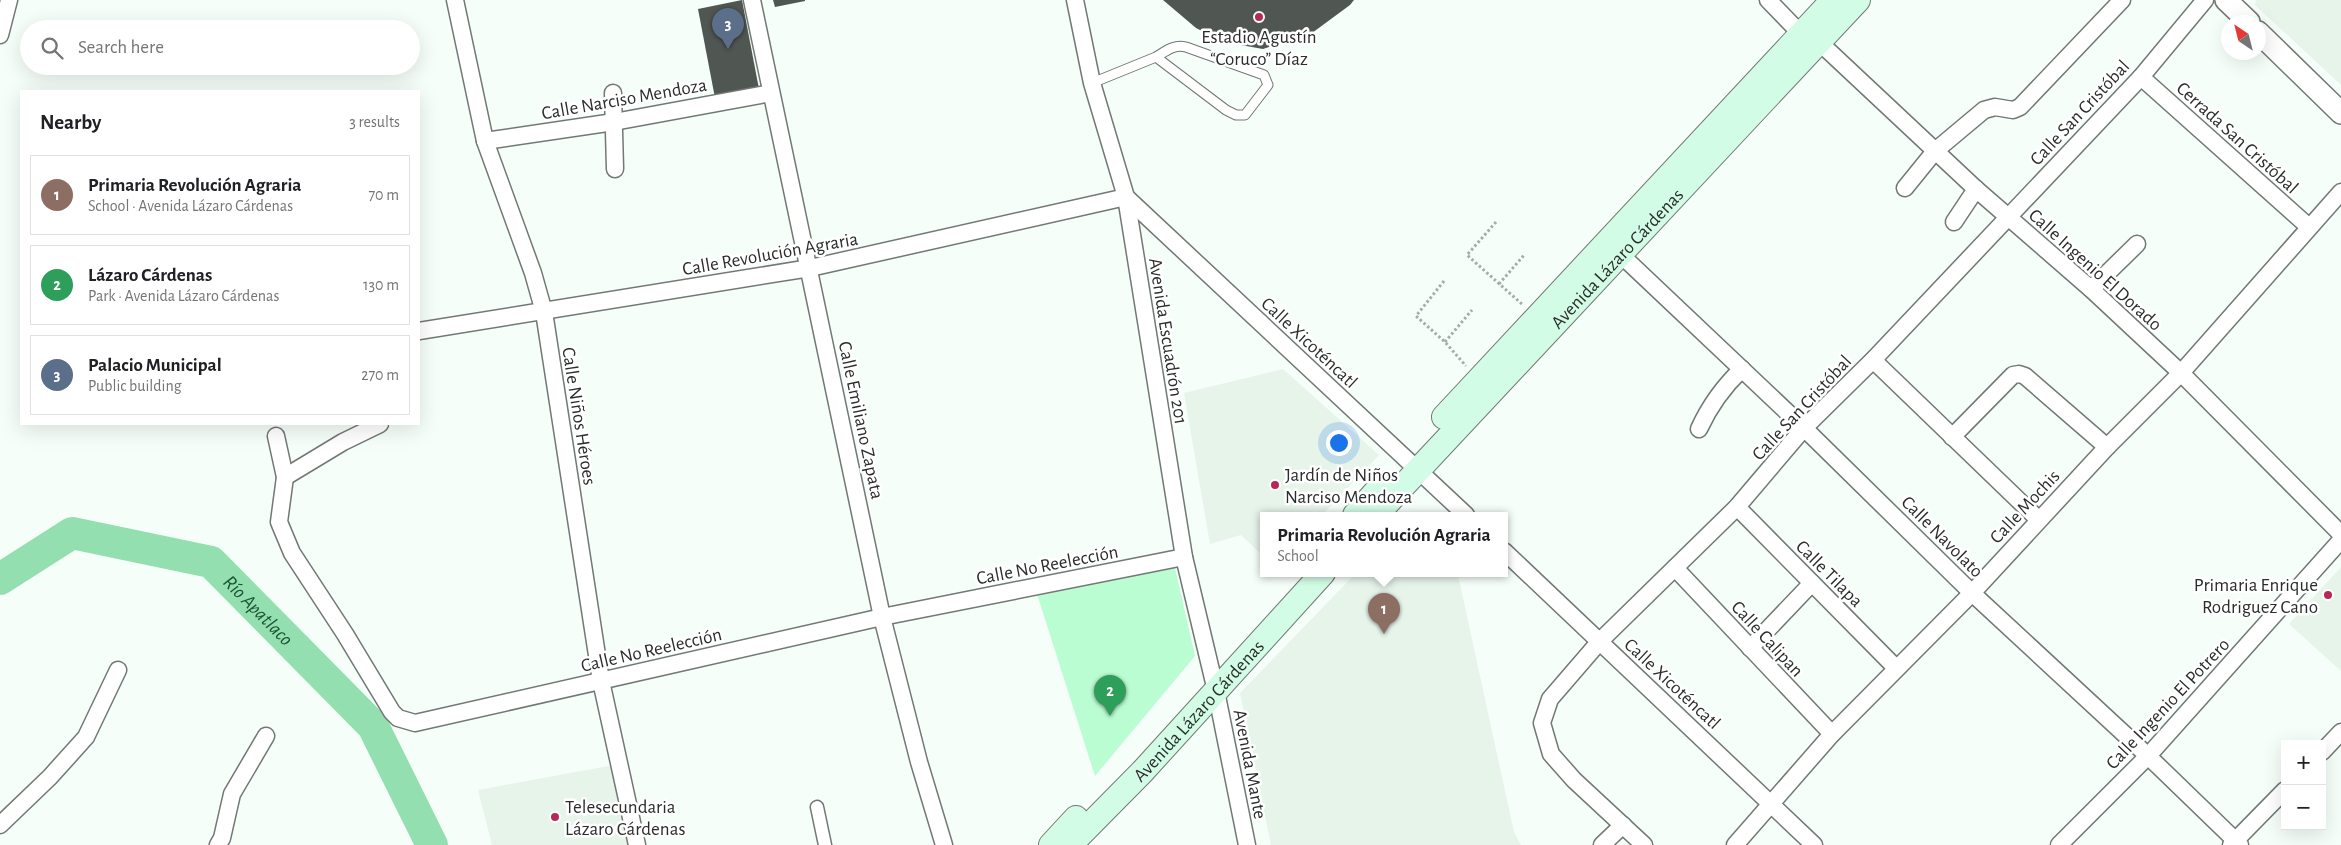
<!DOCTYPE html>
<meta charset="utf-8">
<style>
body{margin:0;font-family:"Alegreya Sans",sans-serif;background:#f2f2f2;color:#202124}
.controls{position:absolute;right:15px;bottom:15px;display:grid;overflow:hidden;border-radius:0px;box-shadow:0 5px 20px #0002}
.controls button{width:45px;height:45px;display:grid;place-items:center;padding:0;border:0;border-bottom:1px solid #e0e0e0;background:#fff;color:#202124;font:25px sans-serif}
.compass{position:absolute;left:2221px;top:15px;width:45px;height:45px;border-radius:50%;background:#fff;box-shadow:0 5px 20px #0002;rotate:325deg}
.you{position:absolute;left:1338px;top:442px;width:18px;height:18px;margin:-12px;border:4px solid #fff;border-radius:50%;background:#1a73e8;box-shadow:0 0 0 8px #1a73e833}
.badge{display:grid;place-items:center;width:32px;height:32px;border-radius:50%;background:#ea580c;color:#fff;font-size:16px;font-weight:700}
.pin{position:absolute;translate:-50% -41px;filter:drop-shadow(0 1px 2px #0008)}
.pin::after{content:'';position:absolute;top:26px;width:18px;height:15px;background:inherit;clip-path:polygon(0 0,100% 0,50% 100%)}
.popup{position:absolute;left:1260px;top:512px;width:248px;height:65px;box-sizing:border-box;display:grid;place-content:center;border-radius:0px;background:#fff;filter:drop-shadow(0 1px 4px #0005);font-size:16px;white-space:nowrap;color:#757577}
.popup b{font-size:19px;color:#202124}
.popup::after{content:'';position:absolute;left:50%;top:100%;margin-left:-10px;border:10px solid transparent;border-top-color:#fff}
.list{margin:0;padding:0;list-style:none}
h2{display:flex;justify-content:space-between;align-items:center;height:65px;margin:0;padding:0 20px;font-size:21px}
h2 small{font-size:16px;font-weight:400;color:#757577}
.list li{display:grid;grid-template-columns:32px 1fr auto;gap:15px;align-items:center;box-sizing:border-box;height:80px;margin:0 10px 10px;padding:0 10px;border:1px solid #e0e0e0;border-radius:0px}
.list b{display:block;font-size:19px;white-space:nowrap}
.list p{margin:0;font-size:16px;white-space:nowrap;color:#757577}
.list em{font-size:16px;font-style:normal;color:#757577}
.icon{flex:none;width:28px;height:28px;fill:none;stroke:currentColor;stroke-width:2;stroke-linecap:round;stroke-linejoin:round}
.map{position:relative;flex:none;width:2341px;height:845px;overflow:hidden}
.search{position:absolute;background:#fff;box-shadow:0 5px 20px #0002;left:20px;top:20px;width:400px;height:55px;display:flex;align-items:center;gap:12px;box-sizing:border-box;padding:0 18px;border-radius:28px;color:#757577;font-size:19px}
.panel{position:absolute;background:#fff;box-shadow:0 5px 20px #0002;left:20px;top:90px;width:400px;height:335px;border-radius:0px}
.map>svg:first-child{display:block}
.built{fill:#e6f4ea}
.green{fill:#bbfdd2}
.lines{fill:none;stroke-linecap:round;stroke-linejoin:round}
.river{stroke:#93dfaf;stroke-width:32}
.building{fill:#505652}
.service-casing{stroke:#727874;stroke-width:11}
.pedestrian-casing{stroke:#727874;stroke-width:15}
.minor-casing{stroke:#727874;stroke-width:19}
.tertiary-casing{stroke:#727874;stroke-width:24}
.secondary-casing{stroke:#727874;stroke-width:26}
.path{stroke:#a6aca8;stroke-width:3;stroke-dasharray:2.5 2.5;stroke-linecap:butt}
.service{stroke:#fff;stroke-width:9}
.pedestrian{stroke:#fff;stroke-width:12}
.minor{stroke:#fff;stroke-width:16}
.tertiary{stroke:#fff;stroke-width:21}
.secondary{stroke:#d2fce5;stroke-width:24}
.poi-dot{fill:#b72859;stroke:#fff;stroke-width:2}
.labels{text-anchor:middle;stroke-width:5;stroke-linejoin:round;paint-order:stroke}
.poi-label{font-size:19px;fill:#2a2d2b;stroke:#fff;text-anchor:start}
.street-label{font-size:19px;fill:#2a2d2b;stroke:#fff}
.water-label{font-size:20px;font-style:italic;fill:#1c5436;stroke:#fff}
</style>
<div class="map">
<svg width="2341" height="845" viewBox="0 0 2341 845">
<rect width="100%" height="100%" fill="#f6fef9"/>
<g class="built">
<path d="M2256 0H2341V85L2255 5Z"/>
<path d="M1283 369 1379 455 1322 515H1264V557L1241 535 1210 544 1184 393Z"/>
<path d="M2341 567V671L2289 624Z"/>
<path d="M1356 573H1460L1458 575 1514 832 1521 845H1271L1240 693Z"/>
<path d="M614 765 630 845H492L478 790Z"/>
</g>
<path class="green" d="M1175 568 1195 656 1095 776 1037 594Z"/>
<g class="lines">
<path class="river" id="s1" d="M0 579 72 533 211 562 373 726 432 845"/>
</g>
<g class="building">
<path d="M742 0 759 89 715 98 698 9Z"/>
<path d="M773 0H805V1L775 7Z"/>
<path d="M1163 0H1354L1350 5 1312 33 1263 49 1224 42 1196 28Z"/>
</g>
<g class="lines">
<defs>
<path id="service" d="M1092 83 1156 57 1226 110 1236 115H1245L1268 85 1264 75 1186 47C1174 44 1166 51 1156 57"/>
<path id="pedestrian" d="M817 807 825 845"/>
<g id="minor">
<path d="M455 0 485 141 533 273 544 312 601 681 637 845"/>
<path d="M752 0 882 617 919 762 944 845"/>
<path d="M1075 0 1092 83 1126 197 1184 557 1216 691 1247 845"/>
<path d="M1768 0 1801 34"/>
<path d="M0 35 9 0"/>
<path d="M1818 41 1976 189 2091 289 2181 373 2341 534"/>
<path d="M2141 77 2309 227"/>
<path d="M613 93 615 169"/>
<path d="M485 141 614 122 771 93"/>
<path d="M1905 188 1935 151 1984 110 1995 107 2013 110 2020 107 2122 0"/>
<path d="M1954 222 1976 189"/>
<path d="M1619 253 1804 428 1972 593 2148 756 2240 845"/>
<path d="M2091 289 2137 244"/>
<path d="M419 331 810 268 1126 197 1466 515"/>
<path d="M1873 360 2038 519"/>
<path d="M1699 429C1710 405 1723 387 1742 369"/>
<path d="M276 436 285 477 279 522 292 553 345 634 392 712 398 718 415 723 882 617 1184 557"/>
<path d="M1952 437 2013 375 2019 374 2025 376 2107 447"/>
<path d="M285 477 343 442 380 424"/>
<path d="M1737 507 1896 668"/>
<path d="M1504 551 1814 845"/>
<path d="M1675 568 1832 734"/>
<path d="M1750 648 1812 583"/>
<path d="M2322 752 2341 732"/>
<path d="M0 825 50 777 86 737 118 670"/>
<path d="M218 845 222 838 232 794 266 736"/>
<path d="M1602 845 1623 825"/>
<path d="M1644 845 1574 780 1551 754 1542 723 1550 699 1600 641 1737 507 1804 428 1873 360 2141 77 2205 0"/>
<path d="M1735 845 1832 734 1972 593 2107 447 2181 373 2341 192"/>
<path d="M2059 845 2148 756 2341 540"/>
<path d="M2231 845 2285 790"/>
</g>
<g id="tertiary">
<path d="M2226 0 2249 22"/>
<path d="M2258 32 2341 113"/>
</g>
<g id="secondary">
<path d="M1444 417 1833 0"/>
<path d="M1355 515 1381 486"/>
<path id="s2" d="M1376 515 1858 0"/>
<path d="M1051 845 1076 818"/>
<path id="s3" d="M1070 845 1143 771 1323 573"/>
</g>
</defs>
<use href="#service" class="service-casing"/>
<use href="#pedestrian" class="pedestrian-casing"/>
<use href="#minor" class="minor-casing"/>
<use href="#tertiary" class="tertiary-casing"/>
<use href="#secondary" class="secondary-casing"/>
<g class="path">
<path d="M1496 222 1467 255 1523 305"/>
<path d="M1444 281 1416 316 1445 342 1466 366"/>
<path d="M1499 284 1525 254"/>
<path d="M1445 342 1472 310"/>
</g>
<use href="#service" class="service"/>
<use href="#pedestrian" class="pedestrian"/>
<use href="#minor" class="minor"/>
<use href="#tertiary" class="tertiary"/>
<use href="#secondary" class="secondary"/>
</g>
<g class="poi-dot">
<circle cx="1259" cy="17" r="5"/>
<circle cx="1275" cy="485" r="5"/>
<circle cx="2328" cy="595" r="5"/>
<circle cx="555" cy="817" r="5"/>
</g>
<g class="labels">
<g class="poi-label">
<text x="1259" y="43" text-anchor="middle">Estadio Agustín<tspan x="1259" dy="22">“Coruco” Díaz</tspan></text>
<text x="1285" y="481">Jardín de Niños<tspan x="1285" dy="22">Narciso Mendoza</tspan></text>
<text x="2318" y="591" text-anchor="end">Primaria Enrique<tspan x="2318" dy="22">Rodriguez Cano</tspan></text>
<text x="565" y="813">Telesecundaria<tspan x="565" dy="22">Lázaro Cárdenas</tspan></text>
</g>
<g class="street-label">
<text transform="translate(624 98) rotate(-10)" y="7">Calle Narciso Mendoza</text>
<text transform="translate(2079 112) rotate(-47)" y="7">Calle San Cristóbal</text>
<text transform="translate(2238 137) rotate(42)" y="7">Cerrada San Cristóbal</text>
<text transform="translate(770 253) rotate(-10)" y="7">Calle Revolución Agraria</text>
<text dy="7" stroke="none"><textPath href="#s2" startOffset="352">Avenida Lázaro Cárdenas</textPath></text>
<text transform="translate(2096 269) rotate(42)" y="7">Calle Ingenio El Dorado</text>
<text transform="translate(1169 341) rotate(81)" y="7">Avenida Escuadrón 201</text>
<text transform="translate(1310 342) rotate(43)" y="7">Calle Xicoténcatl</text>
<text transform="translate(1801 407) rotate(-47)" y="7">Calle San Cristóbal</text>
<text transform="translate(580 416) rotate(81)" y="7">Calle Niños Héroes</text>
<text transform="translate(862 420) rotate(78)" y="7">Calle Emiliano Zapata</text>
<text transform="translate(2024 506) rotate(-47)" y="7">Calle Mochis</text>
<text transform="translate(1943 536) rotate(45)" y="7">Calle Navolato</text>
<text transform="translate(1047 564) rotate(-11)" y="7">Calle No Reelección</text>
<text transform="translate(1830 573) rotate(45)" y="7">Calle Tilapa</text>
<text transform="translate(1768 638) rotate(47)" y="7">Calle Calipan</text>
<text transform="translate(651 649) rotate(-13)" y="7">Calle No Reelección</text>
<text transform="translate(1673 683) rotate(43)" y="7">Calle Xicoténcatl</text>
<text transform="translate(2167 703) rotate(-47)" y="7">Calle Ingenio El Potrero</text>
<text dy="7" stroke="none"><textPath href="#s3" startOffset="186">Avenida Lázaro Cárdenas</textPath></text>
<text transform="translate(1251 764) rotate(79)" y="7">Avenida Mante</text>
</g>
<g class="water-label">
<text dy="7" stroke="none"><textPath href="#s1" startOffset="295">Río Apatlaco</textPath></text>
</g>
</g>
</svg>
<div class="controls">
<button>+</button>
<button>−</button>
</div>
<svg class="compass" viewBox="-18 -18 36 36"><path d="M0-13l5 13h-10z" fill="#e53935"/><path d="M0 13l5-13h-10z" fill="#757577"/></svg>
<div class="you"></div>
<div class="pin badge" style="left:1384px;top:634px;background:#8d6e63">1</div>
<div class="popup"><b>Primaria Revolución Agraria</b>School</div>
<div class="pin badge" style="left:1110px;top:716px;background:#2e9e5b">2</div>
<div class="pin badge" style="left:728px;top:49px;background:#5c6f8a">3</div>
<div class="search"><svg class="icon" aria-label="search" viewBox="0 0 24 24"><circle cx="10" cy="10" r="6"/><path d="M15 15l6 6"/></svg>Search here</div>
<section class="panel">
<h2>Nearby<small>3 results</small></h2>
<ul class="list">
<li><span class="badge" style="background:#8d6e63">1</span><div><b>Primaria Revolución Agraria</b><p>School · Avenida Lázaro Cárdenas</p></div><em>70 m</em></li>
<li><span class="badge" style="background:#2e9e5b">2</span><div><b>Lázaro Cárdenas</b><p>Park · Avenida Lázaro Cárdenas</p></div><em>130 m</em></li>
<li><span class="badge" style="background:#5c6f8a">3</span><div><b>Palacio Municipal</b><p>Public building</p></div><em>270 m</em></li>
</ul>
</section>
</div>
